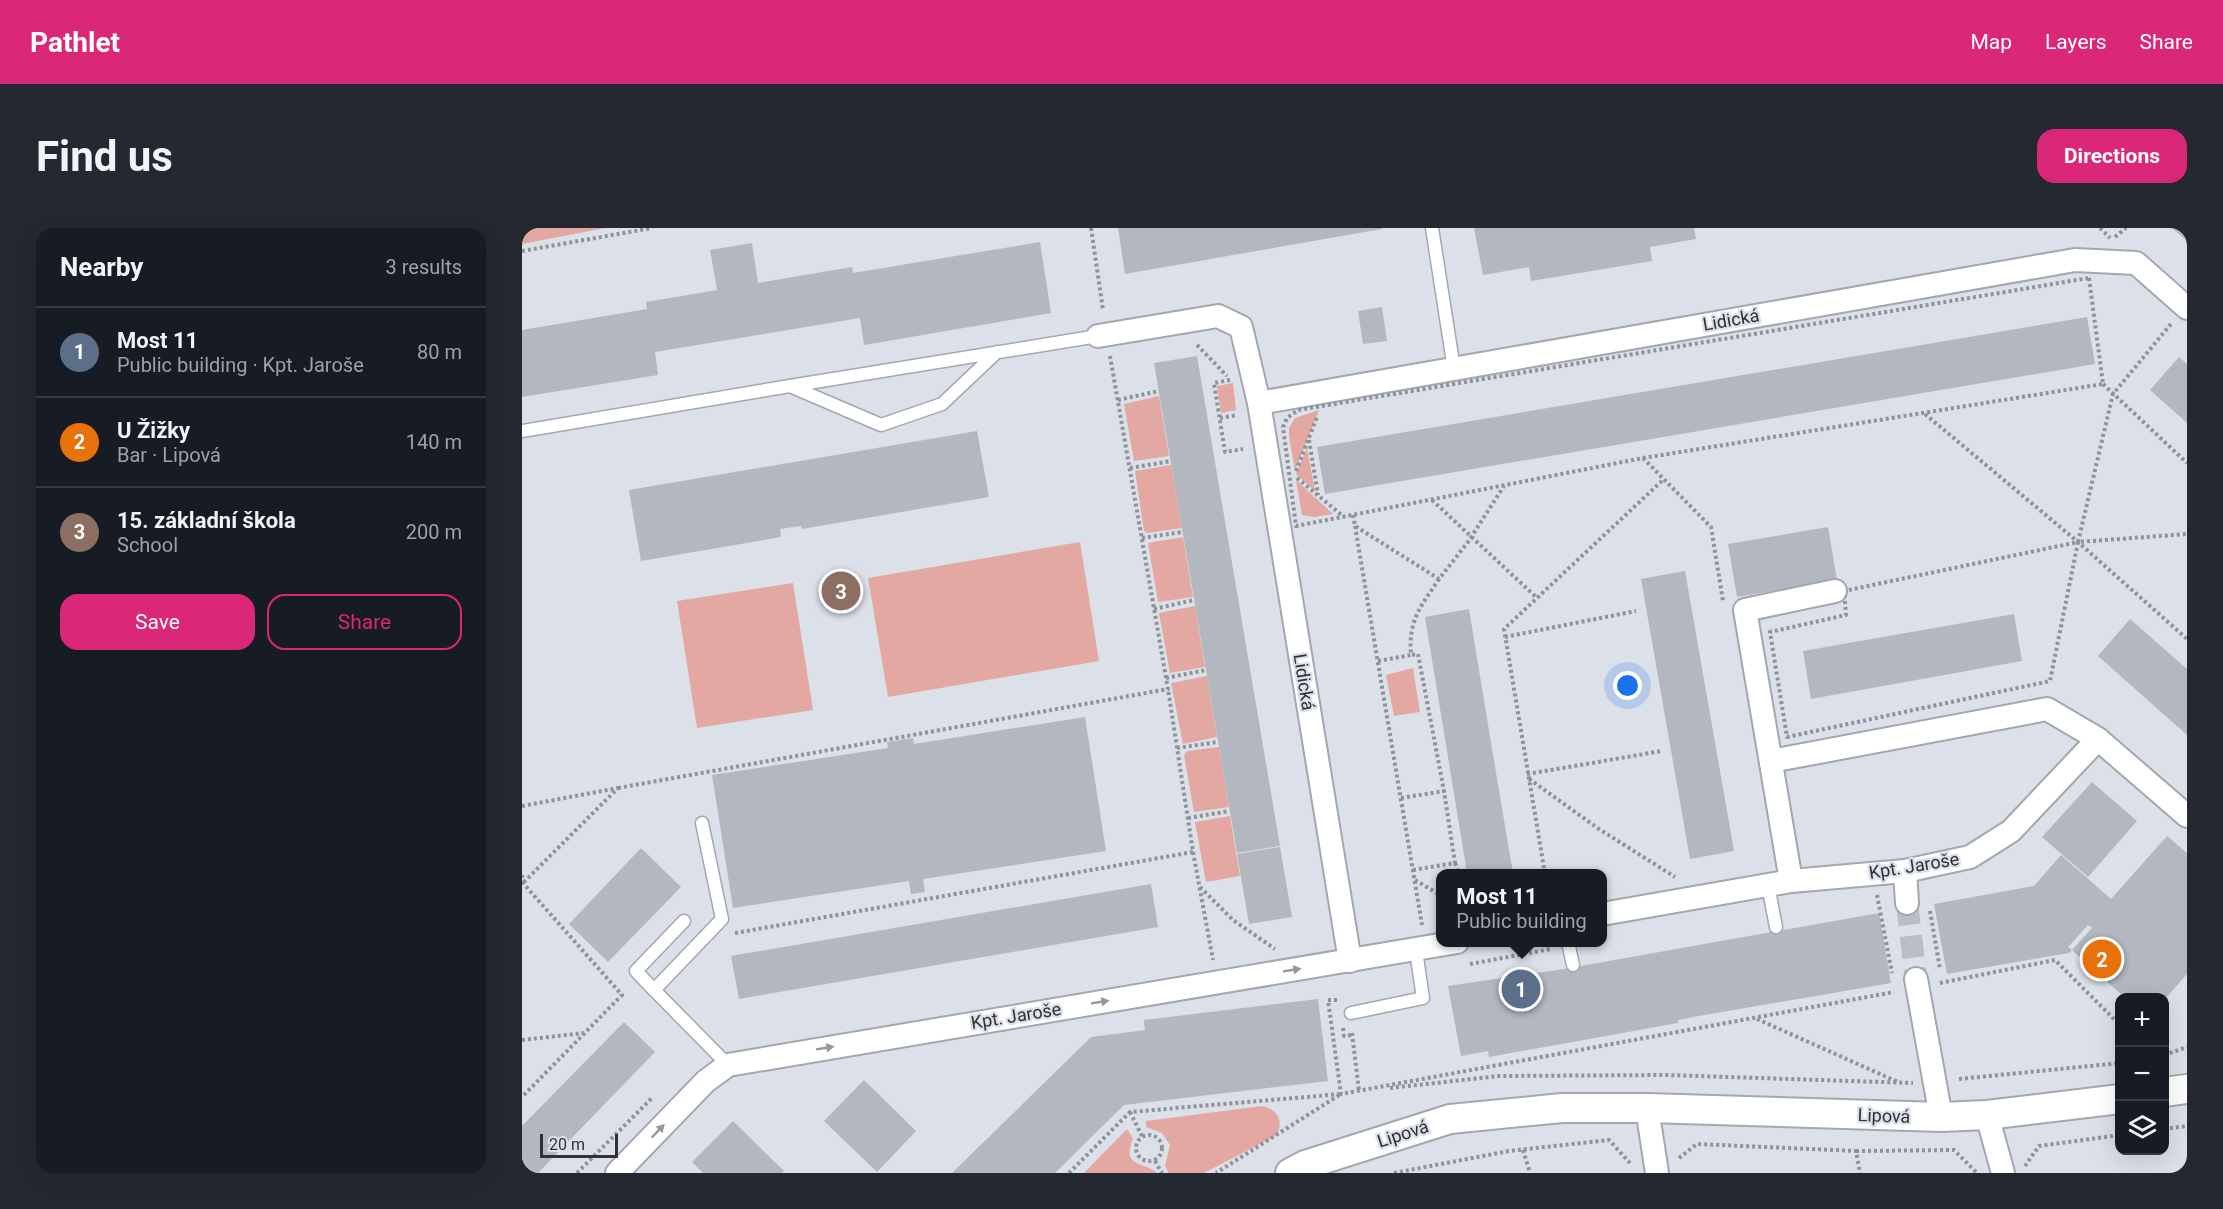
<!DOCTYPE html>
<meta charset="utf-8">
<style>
body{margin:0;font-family:Roboto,sans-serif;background:#242831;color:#f1f3f6}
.controls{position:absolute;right:18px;bottom:18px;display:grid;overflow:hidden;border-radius:12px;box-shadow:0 6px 24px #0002}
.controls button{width:54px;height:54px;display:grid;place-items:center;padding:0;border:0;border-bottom:2px solid #363941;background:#171b24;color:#f1f3f6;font:30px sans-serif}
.scale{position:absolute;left:18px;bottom:15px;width:78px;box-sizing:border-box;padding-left:6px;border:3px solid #2f3135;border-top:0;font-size:16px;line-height:21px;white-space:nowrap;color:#2f3135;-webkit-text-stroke:4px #dbe0e9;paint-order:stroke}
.you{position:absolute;left:1106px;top:458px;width:21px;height:21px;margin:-15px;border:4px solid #fff;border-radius:50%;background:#1a73e8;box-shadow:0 0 0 9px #1a73e833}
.badge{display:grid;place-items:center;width:39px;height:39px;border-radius:50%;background:#db2777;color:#fff;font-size:20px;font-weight:700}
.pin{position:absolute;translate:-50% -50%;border:3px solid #fff;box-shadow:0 2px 6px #0006}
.popup{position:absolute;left:914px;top:641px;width:171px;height:78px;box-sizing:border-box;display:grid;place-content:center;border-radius:12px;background:#171b24;filter:drop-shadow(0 2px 4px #0005);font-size:20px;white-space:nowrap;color:#9ea1a6}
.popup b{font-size:22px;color:#f1f3f6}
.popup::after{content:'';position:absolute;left:50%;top:100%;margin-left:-12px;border:12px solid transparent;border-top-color:#171b24}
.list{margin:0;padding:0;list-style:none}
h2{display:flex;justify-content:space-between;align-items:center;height:78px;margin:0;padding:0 24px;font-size:26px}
h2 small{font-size:20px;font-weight:400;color:#9ea1a6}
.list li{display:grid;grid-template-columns:39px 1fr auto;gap:18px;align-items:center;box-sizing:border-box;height:90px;padding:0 24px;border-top:2px solid #363941}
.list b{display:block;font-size:22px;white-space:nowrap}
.list p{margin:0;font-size:20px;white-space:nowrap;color:#9ea1a6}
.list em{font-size:20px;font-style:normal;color:#9ea1a6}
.actions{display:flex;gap:12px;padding:18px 24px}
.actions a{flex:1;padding:14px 0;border:2px solid #db2777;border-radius:18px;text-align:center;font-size:21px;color:#db2777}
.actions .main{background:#db2777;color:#fff}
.icon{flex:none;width:33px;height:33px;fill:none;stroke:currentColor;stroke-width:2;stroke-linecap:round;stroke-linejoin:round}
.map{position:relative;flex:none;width:1665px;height:945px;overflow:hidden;border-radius:18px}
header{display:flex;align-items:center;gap:36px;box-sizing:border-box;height:84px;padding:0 30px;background:#db2777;color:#fff}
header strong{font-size:28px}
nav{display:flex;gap:33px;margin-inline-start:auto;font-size:21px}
.intro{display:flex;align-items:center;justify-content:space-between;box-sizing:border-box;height:144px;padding:0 36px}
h1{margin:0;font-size:42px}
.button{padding:15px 27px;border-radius:18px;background:#db2777;color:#fff;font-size:21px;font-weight:700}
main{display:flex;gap:36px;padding:0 36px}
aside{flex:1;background:#171b24;border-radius:18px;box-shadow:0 6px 24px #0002}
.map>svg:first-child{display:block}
.green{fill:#e3a8a1}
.building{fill:#b3b7c0}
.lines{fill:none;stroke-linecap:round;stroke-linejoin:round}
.minor-tunnel{stroke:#b9bdc5;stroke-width:22;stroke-dasharray:22 11;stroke-linecap:butt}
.service-casing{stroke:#a3a7b0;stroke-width:15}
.minor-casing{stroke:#a3a7b0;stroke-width:26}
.tertiary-casing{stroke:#a3a7b0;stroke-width:32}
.path{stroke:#8e9299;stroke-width:4;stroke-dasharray:3 3;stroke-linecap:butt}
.service{stroke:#fff;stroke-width:12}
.minor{stroke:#fff;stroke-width:22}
.tertiary{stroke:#fff;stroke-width:28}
.oneway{fill:#97989a}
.labels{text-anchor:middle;stroke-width:4.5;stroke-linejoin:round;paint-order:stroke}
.street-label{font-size:18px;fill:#2f3135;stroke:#dbe0e9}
</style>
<header>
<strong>Pathlet</strong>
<nav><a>Map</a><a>Layers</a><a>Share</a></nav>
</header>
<div class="intro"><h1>Find us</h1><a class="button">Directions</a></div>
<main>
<aside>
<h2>Nearby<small>3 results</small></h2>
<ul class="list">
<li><span class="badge" style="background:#5c6f8a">1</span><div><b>Most 11</b><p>Public building · Kpt. Jaroše</p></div><em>80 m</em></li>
<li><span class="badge" style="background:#e8710a">2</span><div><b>U Žižky</b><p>Bar · Lipová</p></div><em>140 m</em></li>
<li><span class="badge" style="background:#8d6e63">3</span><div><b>15. základní škola</b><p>School</p></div><em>200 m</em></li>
</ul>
<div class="actions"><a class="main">Save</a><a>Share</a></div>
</aside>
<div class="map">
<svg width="1665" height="945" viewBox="0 0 1665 945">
<rect width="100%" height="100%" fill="#dbe0e9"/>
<g class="green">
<path d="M0 0H83L0 16Z"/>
<path d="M711 155 714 182 699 185 695 158Z"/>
<path d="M637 168 647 228 612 233 602 176Z"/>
<path d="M797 182 773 243 767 208V200L773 190Z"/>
<path d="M785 220 793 263 774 246Z"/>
<path d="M649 237 660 300 625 305 622 303 613 243Z"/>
<path d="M774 252 811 286 793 289 780 287Z"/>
<path d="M661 309 671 369 636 374 626 315Z"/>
<path d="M558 314 577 433 366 469 346 350Z"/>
<path d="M271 355 291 482 175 500 155 373Z"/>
<path d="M673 378 683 439 648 445 637 385Z"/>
<path d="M891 440 898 484 872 488 864 447Z"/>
<path d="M685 448 695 509 661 516 649 455Z"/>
<path d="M697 519 707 579 672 584 662 527 665 523Z"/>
<path d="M708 588 718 648 684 654 673 594Z"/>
<path d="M740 878C755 881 762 892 755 907L682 945H647L643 938 648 917 640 905 624 899V893Z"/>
<path d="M605 901 611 910C599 942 624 933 635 945H562Z"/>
</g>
<g class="building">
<path d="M596 0H860V1L603 46Z"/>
<path d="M952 0H1172L1174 11 1128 19 1130 33 1009 53 1007 39 961 47Z"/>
<path d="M1650 0H1665V13Z"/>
<path d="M518 14 529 85 342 117 338 90 133 124 136 147 0 169V102L125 81 124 74 195 62 188 22 230 15 236 55 330 39 331 45Z"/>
<path d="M860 79 865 113 841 116 836 83Z"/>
<path d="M1565 89 1573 136 803 266 795 219Z"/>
<path d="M675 128 758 618 715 625 632 135Z"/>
<path d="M1657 129 1665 136V195L1628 162Z"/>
<path d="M455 203 467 269 280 301 279 298 258 301 259 309 119 333 107 262Z"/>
<path d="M1306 299 1315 352 1215 369 1206 316Z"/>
<path d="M1163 343 1212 623 1168 631 1119 351Z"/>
<path d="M947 381 970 521 991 645H945L903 389Z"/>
<path d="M1492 386 1500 433 1289 471 1281 423Z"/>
<path d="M1608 391 1665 441V507L1576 428Z"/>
<path d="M563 489 584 623 401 651 403 664 389 666 387 653 211 680 190 547 366 520 365 514 391 510 392 516Z"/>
<path d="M1570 554 1615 593 1566 649 1520 609Z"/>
<path d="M1645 608 1665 625V746L1644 770H1603L1550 722 1570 700 1566 697 1546 719 1550 722 1547 725 1425 746 1412 676 1512 658 1539 627 1589 671Z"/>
<path d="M758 619 770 689 727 696 715 626Z"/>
<path d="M119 620 159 659 86 734 47 696Z"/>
<path d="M629 656 636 699 217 771 209 728Z"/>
<path d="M1357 685 1369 755 1177 788 1156 792V795L967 829 966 823 939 828 926 758 1042 741Z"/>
<path d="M796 771 806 853 602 877 533 945H430L569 809 623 802 622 792Z"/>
<path d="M102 794 133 824 16 945H0V898Z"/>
<path d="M342 852 394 903 355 944 302 893Z"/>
<path d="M211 893 262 943 260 945H181L170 934Z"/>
</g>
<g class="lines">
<path class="minor-tunnel" d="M1385 675 1394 751"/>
<defs>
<g id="service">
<path d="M910 0 932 141"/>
<path d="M475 124 420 176 359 197 268 158 576 108"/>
<path d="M0 203 268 158"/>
<path d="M180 595 200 691 132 762 206 837"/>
<path d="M1246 657 1254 699"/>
<path d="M1046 714 1051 737"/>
<path d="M132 762 114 743 162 693"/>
<path d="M829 785 901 770 894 723"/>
</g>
<g id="minor">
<path d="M576 108 696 88 719 99 737 175 828 733"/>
<path d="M737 175 1553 32 1614 35 1665 80"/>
<path d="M1249 533 1525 481 1576 511"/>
<path d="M1383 643 1385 675"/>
<path d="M1269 653 1223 382 1313 363"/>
<path d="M1080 686 1269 653 1383 643 1448 629 1489 603 1576 511 1665 588"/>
<path d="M1394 751 1419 889"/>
<path d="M1125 880 1135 945"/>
<path d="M1465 887 1481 945"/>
<path d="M95 945 184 853 206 837 935 714"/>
</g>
<g id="tertiary">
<path d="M1642 864 1665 861"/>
<path d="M768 945 783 937 928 891 1040 880H1125L1419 889 1465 887 1598 871"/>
</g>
</defs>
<use href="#service" class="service-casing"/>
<use href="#minor" class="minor-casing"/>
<use href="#tertiary" class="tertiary-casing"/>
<g class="path">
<path d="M569 0 581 82"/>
<path d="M1578 0 1588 10"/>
<path d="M1593 9 1604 0"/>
<path d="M0 23 130 0"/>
<path d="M1567 50 1581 156 1121 230 774 298 761 199 765 190 776 182Z"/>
<path d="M1649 96 1591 166 1556 314 1665 306"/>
<path d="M675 117 705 148"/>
<path d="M708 152 692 155 703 224 721 221"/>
<path d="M1581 156 1665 235"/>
<path d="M596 172 637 163"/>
<path d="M1403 186 1556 314 1665 411"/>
<path d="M698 190 715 187"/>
<path d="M787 212 796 267"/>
<path d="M1121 230 1189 299 1201 373"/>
<path d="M608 240 649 233"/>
<path d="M774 243 795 189"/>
<path d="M775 250 822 289"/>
<path d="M910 272 1015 370"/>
<path d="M831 287 833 298 917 351 946 314 982 258"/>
<path d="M833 298 900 697"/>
<path d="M620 310 660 304"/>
<path d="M1556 314 1528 453 1265 509 1248 404 1324 387 1322 363Z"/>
<path d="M632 381 672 372"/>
<path d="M983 409 1114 383"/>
<path d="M856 433 889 427C886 392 899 378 917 351"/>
<path d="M644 450 684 442"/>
<path d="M655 520 696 514"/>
<path d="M1005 546 1140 523"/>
<path d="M1007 551 1077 601 1153 649"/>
<path d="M96 560 646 461 588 128"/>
<path d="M879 570 922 563 896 426 889 427"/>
<path d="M0 578 96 560 2 654"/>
<path d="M666 590 707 583"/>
<path d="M671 624 691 732"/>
<path d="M933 635 937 646"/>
<path d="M891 642 933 635 922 563"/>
<path d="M1023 646 982 401 1142 251"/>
<path d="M0 647 1 655"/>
<path d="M893 652 918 667"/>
<path d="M0 654 100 767 0 869"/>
<path d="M678 659 711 692 753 721"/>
<path d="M1355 667 1370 745"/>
<path d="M1408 683 1418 741"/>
<path d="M213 705 671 624 646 461"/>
<path d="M948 736 1029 721"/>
<path d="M1418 755 1533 732 1598 797"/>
<path d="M815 772H806L819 866 1372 764"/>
<path d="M1235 791 1376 854"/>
<path d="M821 800 822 808 831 807"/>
<path d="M830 805 837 863"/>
<path d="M0 812 62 805"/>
<path d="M1642 827 1665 819"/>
<path d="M1437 851 1598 835"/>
<path d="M868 860 977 848 1145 847 1391 855"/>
<path d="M608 884 620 908"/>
<path d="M1642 901 1665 898"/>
<circle cx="627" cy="920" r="13"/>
<path d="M1001 922 1008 945"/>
<path d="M1334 923 1432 922 1454 944"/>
<path d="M1157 930 1175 916 1334 923 1338 945"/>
<path d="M633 933 640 945"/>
<path d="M1503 938 1517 918 1598 907"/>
<path d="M55 945 131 869"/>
<path d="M547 945 608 884 819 866 694 945"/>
<path d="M872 945 987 923 1087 912 1108 935"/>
</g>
<use href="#service" class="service"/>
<use href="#minor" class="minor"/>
<use href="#tertiary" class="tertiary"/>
</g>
<defs><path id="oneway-solid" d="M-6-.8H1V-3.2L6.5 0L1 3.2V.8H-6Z" transform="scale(1.5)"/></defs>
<g class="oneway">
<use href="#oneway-solid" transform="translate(770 742) rotate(-9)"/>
<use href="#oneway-solid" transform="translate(578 774) rotate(-9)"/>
<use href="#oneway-solid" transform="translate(303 820) rotate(-9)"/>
<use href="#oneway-solid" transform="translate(136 903) rotate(-46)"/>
</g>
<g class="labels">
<g class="street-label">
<text transform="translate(1209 92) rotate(-10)" y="6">Lidická</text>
<text transform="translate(782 454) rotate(81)" y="6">Lidická</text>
<text transform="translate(1392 638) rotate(-9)" y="6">Kpt. Jaroše</text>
<text transform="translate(494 788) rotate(-9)" y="6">Kpt. Jaroše</text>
<text transform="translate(1362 888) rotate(2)" y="6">Lipová</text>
<text transform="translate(881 906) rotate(-18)" y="6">Lipová</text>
</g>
</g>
</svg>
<div class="controls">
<button>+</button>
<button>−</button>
<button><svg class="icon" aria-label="layers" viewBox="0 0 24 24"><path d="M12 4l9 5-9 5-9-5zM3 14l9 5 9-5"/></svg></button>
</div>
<div class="scale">20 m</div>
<div class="you"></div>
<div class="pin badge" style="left:999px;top:761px;background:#5c6f8a">1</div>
<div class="popup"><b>Most 11</b>Public building</div>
<div class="pin badge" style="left:1580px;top:731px;background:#e8710a">2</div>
<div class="pin badge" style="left:319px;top:363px;background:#8d6e63">3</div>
</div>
</main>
